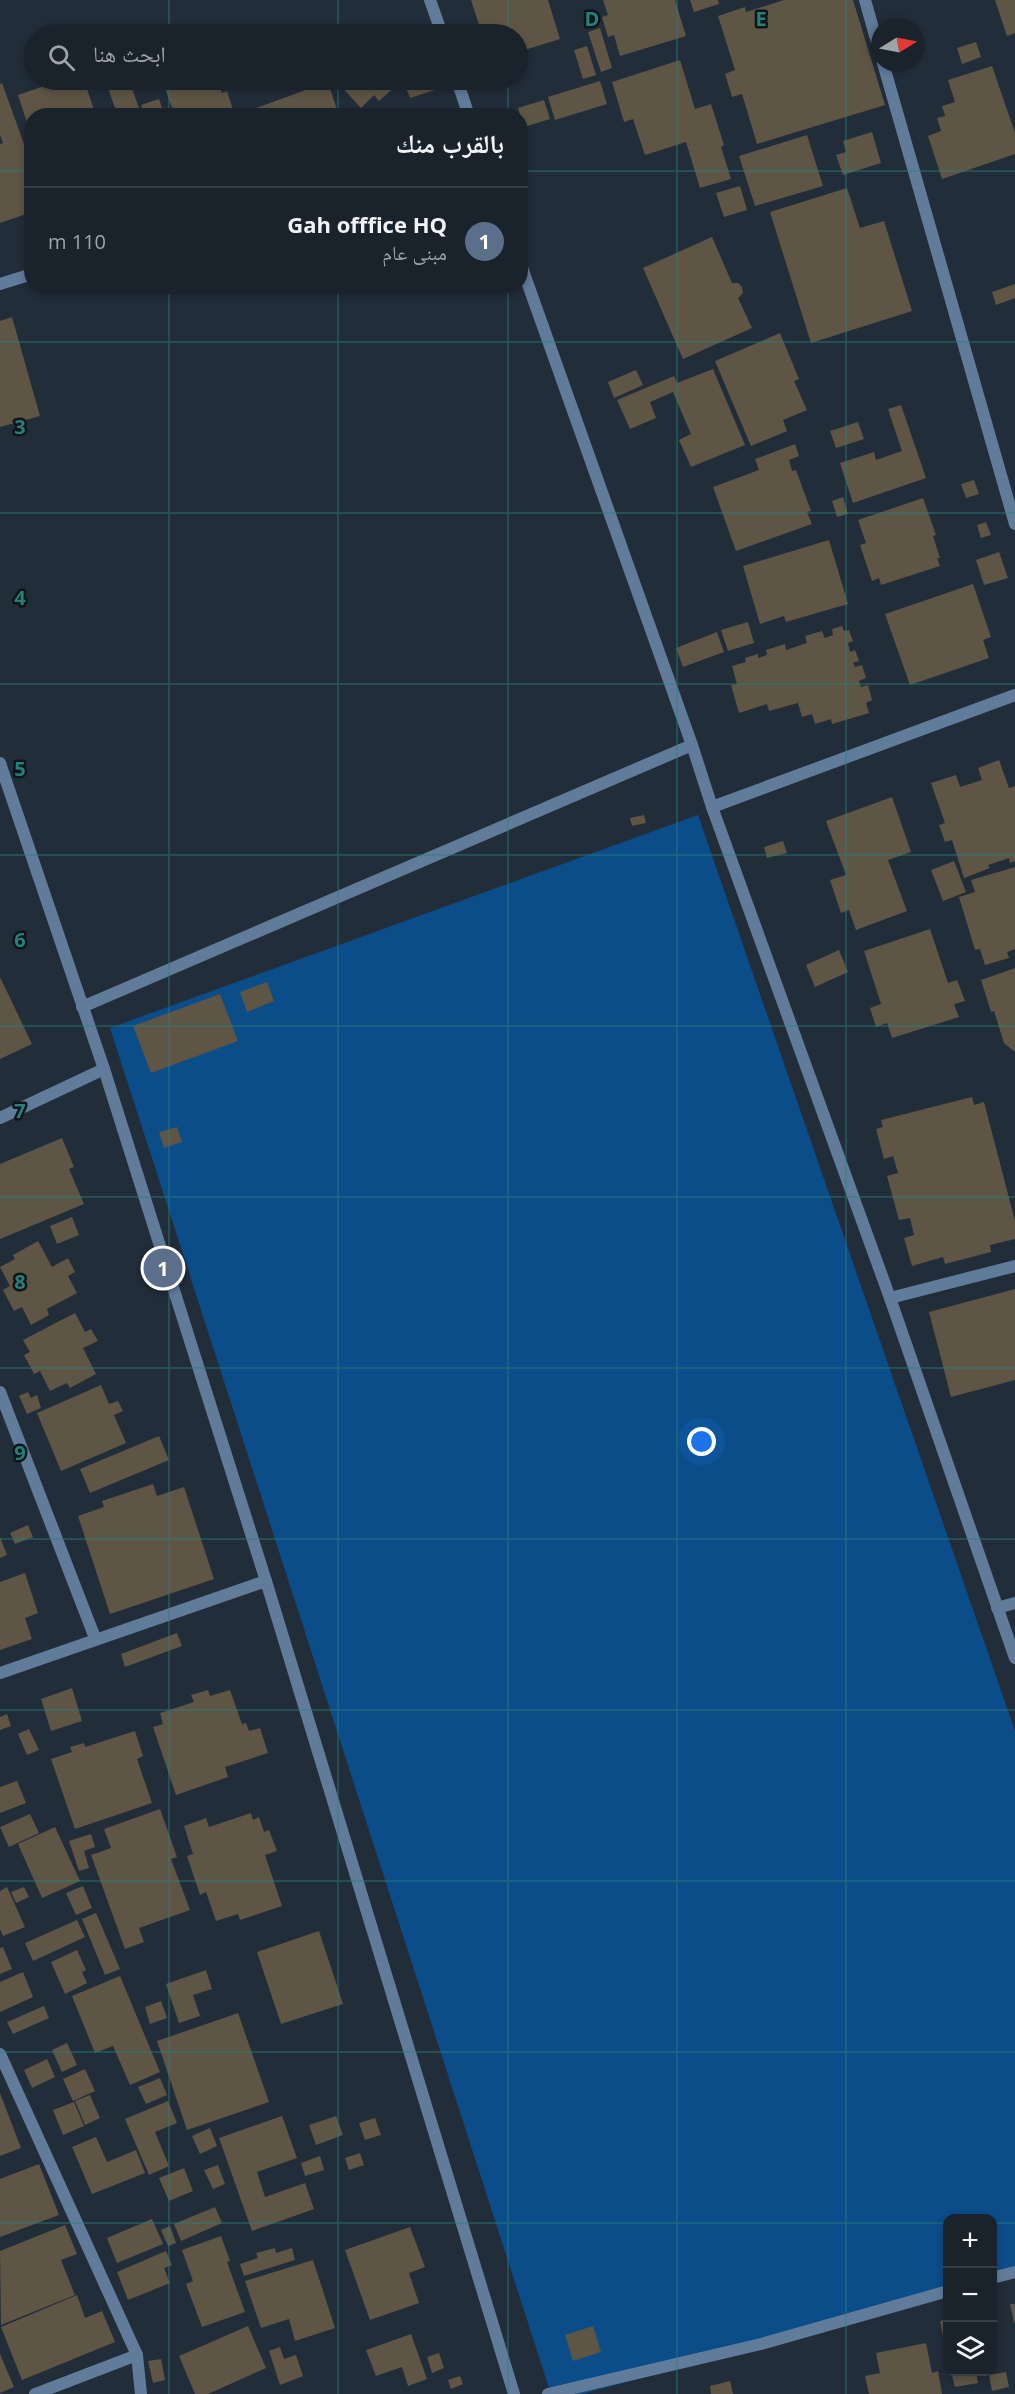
<!DOCTYPE html>
<html lang="ar">
<meta charset="utf-8">
<style>
body{margin:0;font-family:"Open Sans","Noto Naskh Arabic",sans-serif;background:#272f38;color:#f1f3f6;direction:rtl}
.controls{position:absolute;right:18px;bottom:18px;display:grid;overflow:hidden;border-radius:12px;box-shadow:0 3px 9px #0003}
.controls button{width:54px;height:54px;display:grid;place-items:center;padding:0;border:0;border-bottom:2px solid #383f48;background:#1a222c;color:#f1f3f6;font:30px sans-serif}
.compass{position:absolute;left:871px;top:18px;width:54px;height:54px;border-radius:50%;background:#1a222c;box-shadow:0 3px 9px #0003;rotate:80deg}
.you{position:absolute;left:702px;top:1442px;width:21px;height:21px;margin:-15px;border:4px solid #fff;border-radius:50%;background:#1a73e8;box-shadow:0 0 0 9px #1a73e833}
.badge{display:grid;place-items:center;width:39px;height:39px;border-radius:50%;background:#e3ae35;color:#fff;font-size:20px;font-weight:700}
.pin{position:absolute;translate:-50% -50%;border:3px solid #fff;box-shadow:0 2px 6px #0006}
.list{margin:0;padding:0;list-style:none}
h2{display:flex;justify-content:space-between;align-items:center;height:78px;margin:0;padding:0 24px;font-size:26px}
h2 small{font-size:20px;font-weight:400;color:#9fa4a9}
.list li{display:grid;grid-template-columns:39px 1fr auto;gap:18px;align-items:center;box-sizing:border-box;height:108px;padding:0 24px;border-top:2px solid #383f48}
.list b{display:block;font-size:22px;white-space:nowrap}
.list p{margin:0;font-size:20px;white-space:nowrap;color:#9fa4a9}
.list em{font-size:20px;font-style:normal;color:#9fa4a9}
.icon{flex:none;width:33px;height:33px;fill:none;stroke:currentColor;stroke-width:2;stroke-linecap:round;stroke-linejoin:round}
.map{position:relative;flex:none;width:1015px;height:2394px;overflow:hidden;direction:ltr}
.search{position:absolute;background:#1a222c;box-shadow:0 3px 9px #0003;left:24px;top:24px;width:504px;height:66px;display:flex;align-items:center;gap:15px;box-sizing:border-box;padding:0 21px;border-radius:33px;color:#9fa4a9;font-size:22px}
.panel{position:absolute;background:#1a222c;box-shadow:0 3px 9px #0003;left:24px;top:108px;width:504px;height:186px;border-radius:24px;direction:rtl}
.map>svg:first-child{display:block}
.green{fill:#0b4d89}
.building{fill:#5e5545}
.lines{fill:none;stroke-linecap:round;stroke-linejoin:round}
.minor{stroke:#617c9b;stroke-width:12}
.grid{fill:none;stroke:#24827b;stroke-width:1.5;stroke-opacity:0.55}
.grid-label{font-size:20px;text-anchor:middle;font-weight:bold;fill:#24827b;stroke:#10151b;stroke-width:5;stroke-linejoin:round;paint-order:stroke}
</style>
<div class="map">
<svg width="1015" height="2394" viewBox="0 0 1015 2394">
<rect width="100%" height="100%" fill="#222d3a"/>
<path class="green" d="M698 815 1015 1731V2276L993 2282 992 2218H948L947 2295 582 2394H551L110 1028Z"/>
<g class="building">
<path d="M471 0H548L560 39 518 52V34H482Z"/>
<path d="M603 0H675L686 36 620 56 614 35 608 37 602 17 608 15Z"/>
<path d="M690 0H718L719 4 694 12Z"/>
<path d="M784 0H853L885 105 757 144 742 94 732 97 725 74 735 70 718 16 745 7 746 12Z"/>
<path d="M995 0H1015V33L1007 36Z"/>
<path d="M211 27 214 34H190Z"/>
<path d="M600 28 612 68 601 72 588 32Z"/>
<path d="M976 42 981 57 962 64 957 48Z"/>
<path d="M587 46 596 75 583 79 574 50Z"/>
<path d="M680 60 695 109 711 104 724 145 721 147 731 179 700 188 686 142 645 155 633 119 624 122 612 82Z"/>
<path d="M992 66 1015 133V154L942 179 928 136 941 131 937 118 945 116 942 106 955 102 948 80Z"/>
<path d="M62 80H84L96 116H32L31 135 18 95Z"/>
<path d="M105 80H129L140 111 127 116H118Z"/>
<path d="M162 80H217L222 93 227 91 235 116H175Z"/>
<path d="M341 80H394L398 84 379 101 374 95 361 108 338 83Z"/>
<path d="M403 80H438L441 88 410 98Z"/>
<path d="M600 81 607 104 555 120 548 97Z"/>
<path d="M328 82 339 116H250L248 111Z"/>
<path d="M2 83 32 166V212L0 223V144L3 143 0 135V84Z"/>
<path d="M159 99 165 116H145L141 105Z"/>
<path d="M544 100 550 119 524 127 518 108Z"/>
<path d="M872 132 881 163 843 175 836 155 846 152 843 141Z"/>
<path d="M807 135 823 186 755 206 739 156Z"/>
<path d="M740 186 747 210 724 217 716 193Z"/>
<path d="M847 188 860 228 884 221 912 311 811 343 770 212Z"/>
<path d="M712 237 732 283H738L742 287 743 293 738 298 752 328 683 359 643 268Z"/>
<path d="M1015 284V298L996 305 992 292Z"/>
<path d="M12 317 40 416 0 427V321Z"/>
<path d="M780 333 799 379 794 381 807 410 783 420 787 431 751 446 715 361Z"/>
<path d="M713 369 745 445 691 467 679 440 691 434 673 392 650 402 656 418 630 429 617 400 674 376 677 383Z"/>
<path d="M636 370 643 385 614 398 608 382Z"/>
<path d="M901 405 926 478 853 503 840 463 874 452 876 460 902 451 888 409Z"/>
<path d="M858 422 864 439 836 448 830 431Z"/>
<path d="M795 444 799 456 789 460 792 471 796 470 811 511 807 512 812 524 736 551 713 487 759 470 755 459Z"/>
<path d="M974 480 979 494 966 498 961 484Z"/>
<path d="M843 497 848 514 837 517 832 501Z"/>
<path d="M923 498 936 535 933 536 940 558H937L940 566 881 585 879 578 872 581 860 545 866 543 858 520Z"/>
<path d="M986 522 991 535 981 538 977 525Z"/>
<path d="M829 540 848 604 786 622 784 616 760 624 743 566Z"/>
<path d="M999 552 1008 578 984 585 976 560Z"/>
<path d="M973 584 991 637 983 640 989 658 910 685 885 614Z"/>
<path d="M748 622 754 643 728 651 721 630Z"/>
<path d="M842 626 844 631 849 630 853 641 848 643 850 652 855 650 859 661 853 663 855 667 862 665 866 678 859 681 861 687 868 685 872 700 866 703 869 713 832 724 831 719 815 724 812 714 802 717 798 703 769 711 767 704 739 713 731 685 737 684 732 666 746 662 745 658 758 654V658L767 655 766 650 785 644 786 650 807 643 805 636 822 631 825 638 833 635 832 629Z"/>
<path d="M717 632 724 652 683 667 676 648Z"/>
<path d="M999 760 1009 788 1015 786V861L1010 863 1009 858 988 865 990 868 964 878 952 840 945 842 939 825 945 823 931 783 956 775 960 787 982 780 978 768Z"/>
<path d="M892 797 911 852 888 860 907 911 856 930 849 910 841 913 830 880 846 875 826 821Z"/>
<path d="M644 815 646 823 632 826 630 818Z"/>
<path d="M783 841 787 853 767 858 764 847Z"/>
<path d="M954 861 966 892 943 901 931 870Z"/>
<path d="M1015 867V949L1007 952 1009 958 985 965 980 949 975 950 959 897 975 892 971 880Z"/>
<path d="M930 929 948 983 957 980 965 1001 954 1004 959 1017 892 1038 887 1023 876 1027 870 1008 881 1004 864 951Z"/>
<path d="M839 950 848 972 815 987 806 965Z"/>
<path d="M1015 968V1052L1004 1043 994 1011 991 1012 981 980Z"/>
<path d="M0 977 32 1044 0 1059Z"/>
<path d="M267 982 274 1001 247 1012 240 992Z"/>
<path d="M220 994 238 1041 151 1073 133 1026Z"/>
<path d="M972 1097 974 1105 984 1102 1015 1221V1239L990 1245 991 1252 945 1264 943 1257 912 1266 904 1238 914 1235 910 1218 899 1220 887 1176 898 1173 893 1156 884 1159 876 1129 883 1127 881 1120Z"/>
<path d="M177 1127 182 1142 164 1148 159 1132Z"/>
<path d="M62 1138 74 1167 69 1169 84 1204 0 1239V1164Z"/>
<path d="M72 1217 79 1235 57 1244 50 1226Z"/>
<path d="M38 1241 52 1267 68 1258 75 1272 68 1276 77 1293 47 1309 49 1315 31 1325 22 1307 14 1311 3 1290 10 1286 0 1267 15 1259 13 1255Z"/>
<path d="M1015 1289V1380L951 1397 929 1312Z"/>
<path d="M75 1313 85 1332 91 1329 98 1341 83 1348 96 1374 70 1388 67 1383 50 1391 40 1371 34 1374 24 1355 30 1352 23 1340Z"/>
<path d="M101 1385 109 1404 118 1401 123 1411 114 1415 126 1443 61 1471 37 1413Z"/>
<path d="M28 1392 31 1398 37 1395 41 1408 27 1414 19 1396Z"/>
<path d="M159 1436 169 1460 90 1493 80 1469Z"/>
<path d="M153 1484 157 1496 184 1487 214 1579 110 1614 78 1516 104 1507 102 1501Z"/>
<path d="M28 1525 33 1537 15 1544 10 1533Z"/>
<path d="M0 1537 7 1555 0 1558Z"/>
<path d="M25 1573 38 1613 25 1618 32 1639 0 1650V1582Z"/>
<path d="M177 1633 182 1646 125 1667 121 1654Z"/>
<path d="M72 1688 82 1721 51 1731 41 1699Z"/>
<path d="M208 1690 210 1696 230 1690 242 1724 246 1723 249 1731 260 1728 268 1753 225 1767 228 1777 176 1795 153 1727 163 1724 160 1713 194 1702 191 1695Z"/>
<path d="M7 1714 11 1726 0 1730V1717Z"/>
<path d="M29 1729 39 1750 27 1755 18 1734Z"/>
<path d="M135 1731 143 1756 137 1759 152 1803 75 1829 51 1759 72 1752 70 1747 84 1743 85 1747Z"/>
<path d="M17 1781 26 1803 0 1813V1787Z"/>
<path d="M160 1809 177 1857 171 1859 190 1910 139 1928 144 1942 125 1949 91 1855 111 1848 104 1829Z"/>
<path d="M251 1813 253 1820 259 1817 264 1832 269 1830 277 1851 265 1855 282 1906 240 1920 238 1914 216 1921 206 1892 200 1895 187 1856 193 1854 184 1826 206 1818 209 1827Z"/>
<path d="M30 1814 39 1833 9 1847 0 1827Z"/>
<path d="M55 1827 80 1881 42 1898 18 1844Z"/>
<path d="M91 1834 95 1847 84 1851 89 1868 79 1871 69 1841Z"/>
<path d="M83 1886 92 1908 76 1915 66 1893Z"/>
<path d="M7 1887 25 1927 3 1936 0 1929V1891Z"/>
<path d="M24 1887 29 1897 16 1903 11 1892Z"/>
<path d="M96 1913 120 1969 105 1975 82 1919Z"/>
<path d="M77 1920 85 1937 33 1961 25 1943Z"/>
<path d="M319 1931 343 2004 281 2024 257 1952Z"/>
<path d="M3 1947 12 1969 0 1974V1948Z"/>
<path d="M77 1950 86 1970 82 1972 87 1983 65 1994 51 1962Z"/>
<path d="M206 1970 212 1989 193 1995 200 2016 179 2023 166 1984Z"/>
<path d="M23 1972 33 1997 0 2012V1982Z"/>
<path d="M120 1976 160 2072 130 2085 113 2046 95 2053 72 1996Z"/>
<path d="M161 2001 167 2018 150 2024 145 2007Z"/>
<path d="M44 2006 49 2018 13 2034 7 2022Z"/>
<path d="M238 2013 269 2102 187 2130 157 2041Z"/>
<path d="M67 2043 77 2065 62 2072 52 2050Z"/>
<path d="M47 2059 55 2077 32 2088 24 2070Z"/>
<path d="M85 2069 95 2091 73 2101 63 2079Z"/>
<path d="M160 2078 167 2095 146 2104 138 2087Z"/>
<path d="M0 2093 21 2148 0 2156Z"/>
<path d="M90 2095 100 2118 85 2125 75 2101Z"/>
<path d="M168 2101 177 2123 155 2132 169 2166 149 2175 125 2119Z"/>
<path d="M74 2102 84 2126 63 2135 53 2110Z"/>
<path d="M282 2116 297 2158 257 2172 265 2197 305 2183 314 2209 252 2231 219 2138Z"/>
<path d="M336 2116 343 2135 316 2145 309 2125Z"/>
<path d="M375 2118 381 2135 365 2140 359 2123Z"/>
<path d="M210 2128 217 2146 200 2154 192 2136Z"/>
<path d="M96 2137 107 2162 136 2150 145 2173 92 2194 72 2147Z"/>
<path d="M360 2153 364 2165 349 2170 345 2158Z"/>
<path d="M320 2156 324 2170 305 2176 301 2163Z"/>
<path d="M39 2164 59 2215 0 2237V2179Z"/>
<path d="M218 2165 225 2184 213 2189 204 2170Z"/>
<path d="M184 2168 193 2191 169 2201 159 2178Z"/>
<path d="M215 2207 222 2223 181 2241 174 2224Z"/>
<path d="M152 2219 163 2244 117 2263 107 2238Z"/>
<path d="M65 2225 77 2254 61 2260 75 2295 1 2325 0 2251Z"/>
<path d="M170 2226 176 2243 168 2246 161 2230Z"/>
<path d="M410 2227 425 2267 409 2273 419 2303 370 2320 345 2250Z"/>
<path d="M221 2236 230 2261 227 2262 245 2312 202 2327 186 2284 193 2281 182 2250Z"/>
<path d="M275 2248 276 2253 292 2248 295 2260 244 2276 240 2264 258 2258 256 2253Z"/>
<path d="M166 2251 172 2265 164 2268 170 2283 128 2300 117 2272Z"/>
<path d="M313 2260 335 2328 295 2341 289 2319 261 2328 245 2281Z"/>
<path d="M77 2295 85 2318 102 2311 115 2342 22 2380 1 2327Z"/>
<path d="M1010 2304H1015V2322L1014 2323Z"/>
<path d="M948 2319V2351H946L940 2321Z"/>
<path d="M248 2326 266 2368 208 2394H195L179 2356Z"/>
<path d="M593 2326 601 2352 573 2361 565 2335Z"/>
<path d="M411 2334 427 2379 408 2386 402 2367 376 2376 366 2350Z"/>
<path d="M926 2343 932 2373 938 2371 942 2394H869L865 2376 880 2373 876 2353Z"/>
<path d="M280 2347 284 2359 296 2355 303 2376 280 2385 269 2351Z"/>
<path d="M439 2353 444 2368 432 2373 427 2357Z"/>
<path d="M0 2354 14 2387 0 2393Z"/>
<path d="M161 2359 165 2380 153 2383 148 2361Z"/>
<path d="M951 2372H976L978 2383 955 2387Z"/>
<path d="M1006 2372 1009 2387 992 2391 989 2375Z"/>
<path d="M460 2376 463 2384 451 2389 448 2380Z"/>
<path d="M730 2381 733 2394H711L710 2386Z"/>
</g>
<g class="lines">
<g class="minor">
<path d="M430 0 442 34"/>
<path d="M865 0 880 53"/>
<path d="M883 63 1015 524"/>
<path d="M457 80 469 116"/>
<path d="M520 262 692 745 712 807 890 1298 1015 1658"/>
<path d="M0 284 32 274"/>
<path d="M0 763 104 1069 266 1581 514 2394"/>
<path d="M712 807 1015 695"/>
<path d="M82 1007 692 745"/>
<path d="M0 1118 104 1069"/>
<path d="M890 1298 1015 1266"/>
<path d="M0 1392 95 1638"/>
<path d="M997 1608 1015 1603"/>
<path d="M0 1673 266 1581"/>
<path d="M0 2054 137 2355 141 2394"/>
<path d="M992 2278 1015 2272"/>
<path d="M35 2394 137 2355"/>
<path d="M548 2394 761 2344 948 2291"/>
</g>
</g>
<path class="grid" d="M169 0V34M338 0V34M508 0V34M677 0V2394M846 0V2394M169 80V116M338 80V116M508 80V116M0 171H32M520 171H1015M169 286V2394M338 286V2394M508 286V2394M0 342H1015M0 513H1015M0 684H1015M0 855H1015M0 1026H1015M0 1197H1015M0 1368H1015M0 1539H1015M0 1710H1015M0 1881H1015M0 2052H1015M0 2223H948M992 2223H1015"/>
<g class="grid-label">
<text x="592" y="26">D</text>
<text x="761" y="26">E</text>
<text x="20" y="434">3</text>
<text x="20" y="605">4</text>
<text x="20" y="776">5</text>
<text x="20" y="947">6</text>
<text x="20" y="1118">7</text>
<text x="20" y="1289">8</text>
<text x="20" y="1460">9</text>
</g>
</svg>
<div class="controls">
<button>+</button>
<button>−</button>
<button><svg class="icon" aria-label="layers" viewBox="0 0 24 24"><path d="M12 4l9 5-9 5-9-5zM3 14l9 5 9-5"/></svg></button>
</div>
<svg class="compass" viewBox="-18 -18 36 36"><path d="M0-13l5 13h-10z" fill="#e53935"/><path d="M0 13l5-13h-10z" fill="#9fa4a9"/></svg>
<div class="you"></div>
<div class="pin badge" style="left:163px;top:1268px;background:#5c6f8a">1</div>
<div class="search"><svg class="icon" aria-label="search" viewBox="0 0 24 24"><circle cx="10" cy="10" r="6"/><path d="M15 15l6 6"/></svg>ابحث هنا</div>
<section class="panel">
<h2>بالقرب منك<small></small></h2>
<ul class="list">
<li><span class="badge" style="background:#5c6f8a">1</span><div><b>Gah offfice HQ</b><p>مبنى عام</p></div><em>110 m</em></li>
</ul>
</section>
</div>
